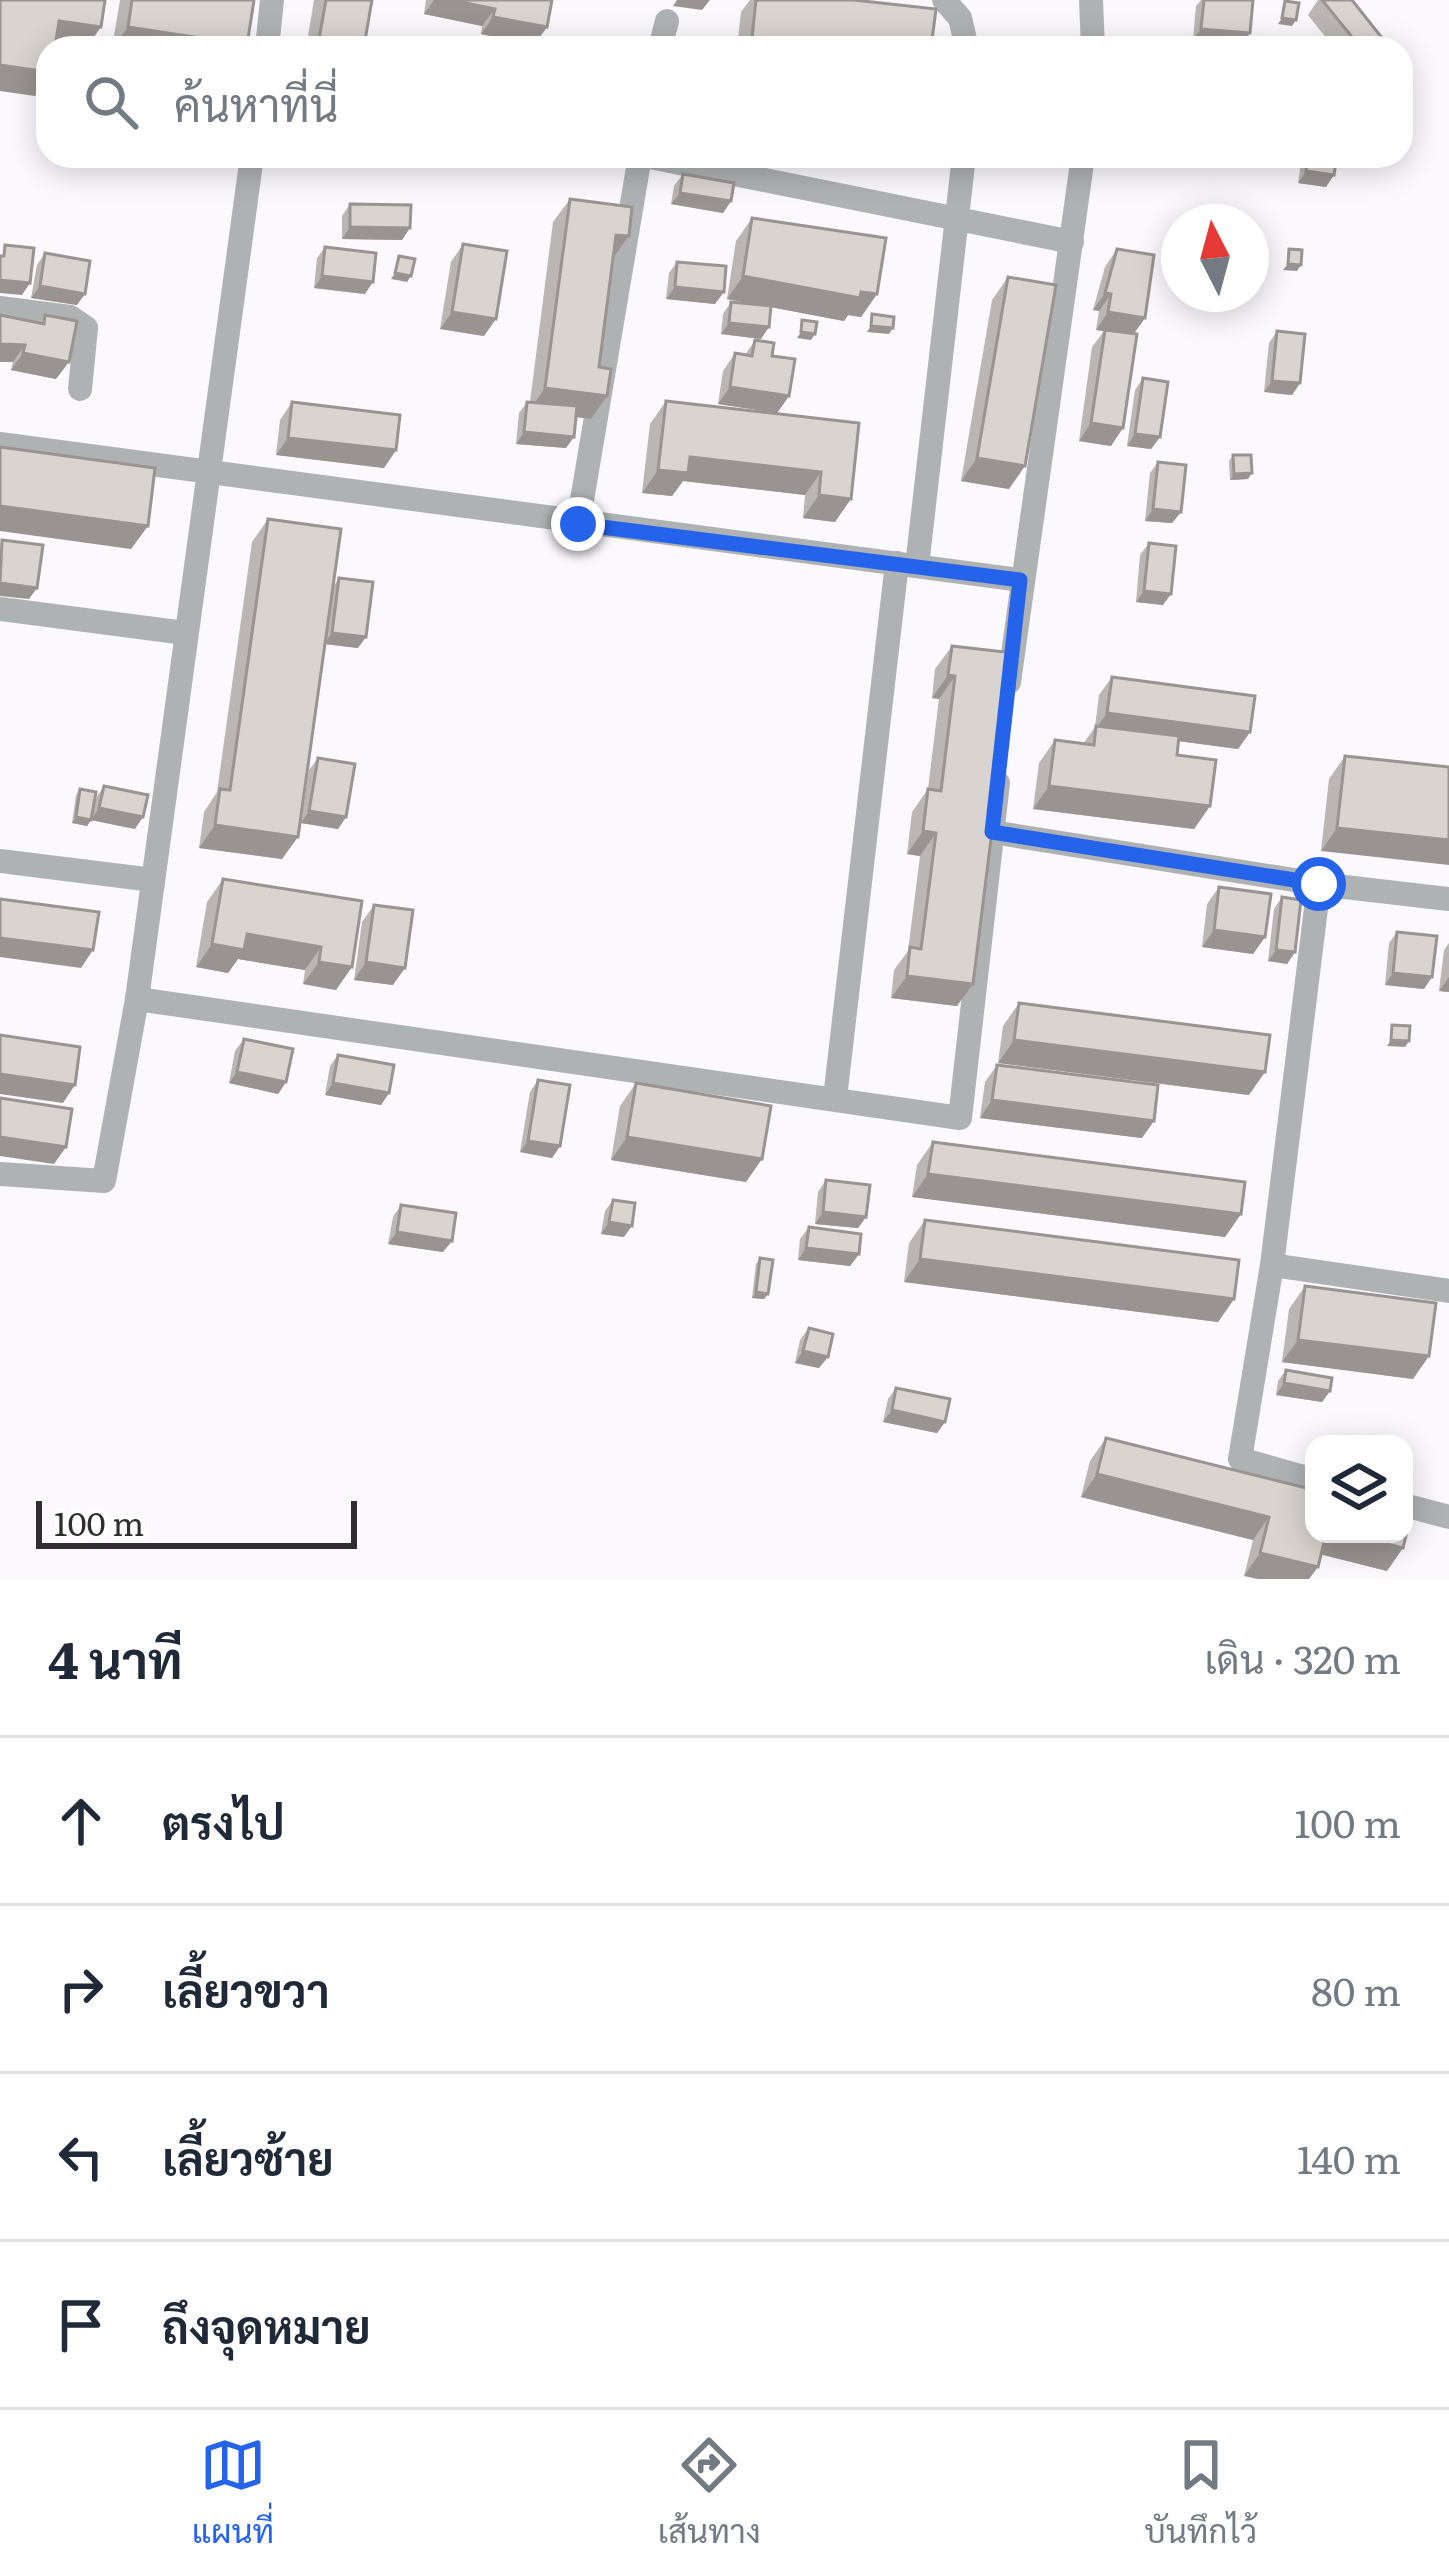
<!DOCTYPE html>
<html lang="th">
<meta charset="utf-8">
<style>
body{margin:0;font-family:Literata,Sarabun,serif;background:#f6f6f7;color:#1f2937}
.controls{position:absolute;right:36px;bottom:36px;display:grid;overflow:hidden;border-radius:24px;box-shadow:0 6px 30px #0003}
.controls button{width:108px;height:108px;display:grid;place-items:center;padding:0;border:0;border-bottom:3px solid #e0e1e3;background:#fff;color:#1f2937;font:60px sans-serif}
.compass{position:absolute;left:1161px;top:204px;width:108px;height:108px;border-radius:50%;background:#fff;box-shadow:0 6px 30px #0003;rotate:354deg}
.scale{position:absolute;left:36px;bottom:30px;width:321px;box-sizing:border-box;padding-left:12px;border:6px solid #2f2d30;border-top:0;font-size:33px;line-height:42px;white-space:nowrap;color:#2f2d30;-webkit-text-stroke:9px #fff;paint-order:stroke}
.stop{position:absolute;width:36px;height:36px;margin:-27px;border:9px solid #2563eb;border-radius:50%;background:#fff}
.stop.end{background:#2563eb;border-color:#fff;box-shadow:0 3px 12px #0008}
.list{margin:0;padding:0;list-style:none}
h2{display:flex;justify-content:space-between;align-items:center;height:156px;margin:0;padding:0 48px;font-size:51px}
h2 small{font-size:39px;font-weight:400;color:#747a83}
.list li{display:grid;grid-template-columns:78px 1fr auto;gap:36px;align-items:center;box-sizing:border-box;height:168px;padding:0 48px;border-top:3px solid #e0e1e3}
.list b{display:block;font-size:45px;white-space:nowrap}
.list em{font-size:39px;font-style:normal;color:#747a83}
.icon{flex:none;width:66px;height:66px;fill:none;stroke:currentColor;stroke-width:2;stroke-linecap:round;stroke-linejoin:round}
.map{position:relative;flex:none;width:1449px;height:1579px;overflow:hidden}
.search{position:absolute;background:#fff;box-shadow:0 6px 30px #0003;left:36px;right:36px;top:36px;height:132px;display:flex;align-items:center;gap:30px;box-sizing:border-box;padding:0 42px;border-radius:36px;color:#747a83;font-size:45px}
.sheet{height:828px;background:#fff}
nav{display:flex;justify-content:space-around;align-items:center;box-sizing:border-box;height:168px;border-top:3px solid #e0e1e3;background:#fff;font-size:33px;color:#747a83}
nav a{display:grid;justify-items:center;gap:6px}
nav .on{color:#2563eb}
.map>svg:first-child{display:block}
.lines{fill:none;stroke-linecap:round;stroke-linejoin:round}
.minor{stroke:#afb2b2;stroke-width:24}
.wall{fill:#bbb6b3}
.shaded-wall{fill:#999492}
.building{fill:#dad4d0;stroke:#999492;stroke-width:3}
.route{stroke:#2563eb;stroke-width:15}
</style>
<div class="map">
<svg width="1449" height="1579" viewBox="0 0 1449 1579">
<rect width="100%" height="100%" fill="#fbf8fe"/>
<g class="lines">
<g class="minor">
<path d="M944 0 960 18 967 48"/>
<path d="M1091 0 1093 48"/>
<path d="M267 48 272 0"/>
<path d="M660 48 667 21"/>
<path d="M645 156 1072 242"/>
<path d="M0 308 70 317 86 328 80 389"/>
<path d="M0 444 1020 580"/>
<path d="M578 524 640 156"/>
<path d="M917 566 964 156"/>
<path d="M0 609 185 633"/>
<path d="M1009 682 1083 156"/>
<path d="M992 832 1319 884 1449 899"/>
<path d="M0 861 153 880"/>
<path d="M137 999 960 1118 998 783"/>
<path d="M835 1098 897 563"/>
<path d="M0 1174 104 1181 137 999 252 156"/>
<path d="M1272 1265 1449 1291"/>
<path d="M1314 1480 1240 1459 1272 1265 1319 884"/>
<path d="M1404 1505 1449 1517"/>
</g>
</g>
<g class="wall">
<path d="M120 0H254L245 48H112Z"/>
<path d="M314 0H372L363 48H306Z"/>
<path d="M426 0H552L547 27 534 45 481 34 482 26 424 14Z"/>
<path d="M750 0H756L931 48H737L741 12Z"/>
<path d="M1201 0H1253L1242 45 1193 40 1196 6Z"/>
<path d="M1318 0H1352L1390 48H1334L1308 15Z"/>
<path d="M1302 156H1337L1326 187 1298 183Z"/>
<path d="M683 174 731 201 723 213 671 204 674 186Z"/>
<path d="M570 199 612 259 599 367 607 396 591 419 576 417 566 448 516 444 519 413 527 402H530L553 222Z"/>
<path d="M350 204 402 240 342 239V216Z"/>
<path d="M752 218 877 294 861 317 848 315 844 321 771 307 761 339 721 334 723 314 731 302 759 305 727 299 736 241Z"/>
<path d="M463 244 484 336 440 329 451 262Z"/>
<path d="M325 247 365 294 314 288 317 258Z"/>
<path d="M1117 249 1145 318 1133 334 1111 446 1079 441 1092 347 1104 331 1096 330 1099 311 1093 310 1105 267Z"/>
<path d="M45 253 77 305 31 298 37 265Z"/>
<path d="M677 262 715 304 666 299 669 273Z"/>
<path d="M1008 277 1009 489 961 481 992 300Z"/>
<path d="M0 315 40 323 45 315 56 379 11 370 13 362H0Z"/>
<path d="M1277 331 1300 383 1292 395 1264 392 1269 343Z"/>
<path d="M755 340 772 356 789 396 777 413 718 404 723 371 735 353 745 355Z"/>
<path d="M1143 378 1160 437 1151 449 1127 446 1135 390Z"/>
<path d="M666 401 859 423 835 522 803 518 805 495 683 481 672 496 642 493 650 424Z"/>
<path d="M292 402 396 450 384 468 276 455 280 420Z"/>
<path d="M1233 455 1248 479 1230 480 1229 461Z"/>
<path d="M1158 462 1181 512 1172 523 1145 521 1150 473Z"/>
<path d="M268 519 333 587 339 578 358 648 325 644 282 859 199 848 204 812 217 792 252 542Z"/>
<path d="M1149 543 1163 605 1136 602 1140 555Z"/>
<path d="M952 646 1014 653 957 1006 891 998 894 970 908 951 920 856 907 854 912 812 928 789 939 699 932 698 935 669Z"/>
<path d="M1112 677 1250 732 1238 749 1178 741 1177 755 1210 806 1194 829 1033 809 1039 763 1055 740 1083 744 1095 727 1099 695Z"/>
<path d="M1345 756 1449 767 1321 851 1329 779Z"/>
<path d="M318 758 346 817 338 829 301 823 309 770Z"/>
<path d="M104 786 135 829 91 820 87 826 72 823 76 795 80 789 96 798Z"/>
<path d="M223 879 362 901 336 990 303 984 305 970 238 959 228 973 196 967 207 902Z"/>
<path d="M1219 887 1265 937 1253 954 1202 947 1207 904Z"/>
<path d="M1282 897 1295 952 1287 964 1268 961 1274 909Z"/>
<path d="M374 905 393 985 354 980 362 922Z"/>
<path d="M1397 932 1424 989 1385 985 1389 943Z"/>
<path d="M1449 943V992L1439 991 1444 950Z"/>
<path d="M1019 1003 1249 1095 998 1063 1003 1026Z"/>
<path d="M244 1039 286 1082 278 1094 229 1083 235 1051Z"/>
<path d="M338 1055 389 1093 381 1105 325 1095 330 1066Z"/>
<path d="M997 1065 1142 1138 980 1118 985 1082Z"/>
<path d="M538 1080 560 1146 552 1158 520 1152 530 1092Z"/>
<path d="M636 1083 746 1182 611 1160 620 1106Z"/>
<path d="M933 1142 1241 1214 1225 1237 912 1197 917 1165Z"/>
<path d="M826 1180 866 1217 858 1228 815 1224 818 1192Z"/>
<path d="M613 1200 624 1237 601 1234 605 1211Z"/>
<path d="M401 1205 443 1252 388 1244 393 1217Z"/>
<path d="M925 1220 1234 1299 1218 1322 904 1282 909 1243Z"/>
<path d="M809 1227 859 1254 850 1266 798 1260 800 1239Z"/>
<path d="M760 1258 768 1294 764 1299 752 1298 756 1264Z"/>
<path d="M1305 1286 1413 1379 1282 1362 1289 1309Z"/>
<path d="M809 1328 819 1368 795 1363 800 1340Z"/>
<path d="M1286 1370 1330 1391 1322 1402 1276 1395 1278 1381Z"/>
<path d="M896 1388 945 1422 937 1433 883 1422 888 1399Z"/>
<path d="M1106 1438 1387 1571 1321 1554 1244 1576 1253 1540 1081 1497 1090 1461Z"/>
</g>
<g class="shaded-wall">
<path d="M434 0H451L495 9 482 26 424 14Z"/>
<path d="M677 0H710L702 10 673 6Z"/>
<path d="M493 17 547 27 534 45 481 34Z"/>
<path d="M1282 18 1296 20 1292 26 1278 24Z"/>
<path d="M59 21 101 27 86 48H69L43 44Z"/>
<path d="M128 27 247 45 245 48H113Z"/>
<path d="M1201 29 1250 33 1242 45 1193 40Z"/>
<path d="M319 39 364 46 363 48H313Z"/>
<path d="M779 39 857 48H773Z"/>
<path d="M0 65 48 72V77L35 96 0 91Z"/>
<path d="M1306 171 1334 175 1326 187 1298 183Z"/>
<path d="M680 193 731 201 723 213 671 204Z"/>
<path d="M350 227 410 228 402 240 342 239Z"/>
<path d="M616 235 629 236 612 259Z"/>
<path d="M1288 264 1301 265 1297 271 1283 270Z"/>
<path d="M395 273 411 276 407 282 391 279Z"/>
<path d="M322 276 373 282 365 294 314 288Z"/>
<path d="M743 276 877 294 861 317 848 315 844 321 727 299Z"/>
<path d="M0 280 30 283 22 295 0 293Z"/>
<path d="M40 286 85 294 77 305 31 298Z"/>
<path d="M675 287 724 292 715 304 666 299Z"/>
<path d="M1105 293 1111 294 1099 311 1093 310Z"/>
<path d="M452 312 496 319 484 336 440 329Z"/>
<path d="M1108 312 1145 318 1133 335 1096 330Z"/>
<path d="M729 323 769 327 761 339 721 334Z"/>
<path d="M871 326 893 328 889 334 867 332Z"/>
<path d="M801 332 815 334 811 340 797 338Z"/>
<path d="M0 344 25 345 13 362H0Z"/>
<path d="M23 353 69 362 56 379 11 370Z"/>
<path d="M1272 381 1300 383 1292 395 1264 392Z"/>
<path d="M730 387 789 396 777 413 718 404Z"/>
<path d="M545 388 607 396 591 419 529 411Z"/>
<path d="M1091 423 1123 428 1111 446 1079 441Z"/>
<path d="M524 432 574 437 566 448 516 444Z"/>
<path d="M1135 434 1160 437 1151 449 1127 446Z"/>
<path d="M288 438 396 450 384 468 276 455Z"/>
<path d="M690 457 821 472 805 495 683 481 672 496 642 493 658 470Z"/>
<path d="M977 458 1025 466 1009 489 961 481Z"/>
<path d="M1252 473 1248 479 1230 480 1234 474Z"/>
<path d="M819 495 851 499 835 522 803 518Z"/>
<path d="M0 506 148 526 131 549 0 531Z"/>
<path d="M1153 509 1181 512 1172 523 1145 521Z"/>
<path d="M0 583 37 588 29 599 0 596Z"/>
<path d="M1144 591 1171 594 1163 605 1136 602Z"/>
<path d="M332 633 366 637 358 648 324 644Z"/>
<path d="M948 675 955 676 939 699 932 698Z"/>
<path d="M1107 713 1250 732 1238 749 1095 730Z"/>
<path d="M1049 786 1210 806 1194 829 1033 809Z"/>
<path d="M99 808 143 817 135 829 91 820Z"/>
<path d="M309 811 346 817 338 829 301 823Z"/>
<path d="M76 817 91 820 87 826 72 823Z"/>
<path d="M215 825 298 837 282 859 199 848Z"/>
<path d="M1337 828 1449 840V865L1321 851Z"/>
<path d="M923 831 936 833 920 856 907 854Z"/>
<path d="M1214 930 1265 937 1253 954 1202 947Z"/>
<path d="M247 934 321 947 305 970 238 959 228 973 196 967 212 944Z"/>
<path d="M0 938 93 950 81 968 0 957Z"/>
<path d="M1276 950 1295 952 1287 964 1268 961Z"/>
<path d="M319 962 352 967 336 990 303 984Z"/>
<path d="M366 962 405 968 393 985 354 980Z"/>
<path d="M1393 973 1432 977 1424 989 1385 985Z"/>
<path d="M907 976 973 984 957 1006 891 998Z"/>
<path d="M1449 977V992L1439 991Z"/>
<path d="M1014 1040 1265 1072 1249 1095 998 1063Z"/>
<path d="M1391 1040 1409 1041 1405 1047 1387 1046Z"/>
<path d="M237 1072 286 1082 278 1094 229 1083Z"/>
<path d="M0 1074 75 1085 63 1103 0 1094Z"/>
<path d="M333 1083 389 1093 381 1105 325 1095Z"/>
<path d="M992 1100 1154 1121 1142 1138 980 1118Z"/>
<path d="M0 1137 66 1147 54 1164 0 1156Z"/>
<path d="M627 1137 762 1159 746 1182 611 1160Z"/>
<path d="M528 1141 560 1146 552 1158 520 1152Z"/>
<path d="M928 1174 1241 1214 1225 1237 912 1197Z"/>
<path d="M823 1212 866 1217 858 1228 815 1224Z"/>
<path d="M609 1222 632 1226 624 1237 601 1234Z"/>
<path d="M397 1232 452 1241 443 1252 388 1244Z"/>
<path d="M806 1248 859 1254 850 1266 798 1260Z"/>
<path d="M920 1259 1234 1299 1218 1322 904 1282Z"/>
<path d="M756 1292 768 1294 764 1299 752 1298Z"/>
<path d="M1298 1340 1429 1356 1413 1379 1282 1362Z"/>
<path d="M803 1351 828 1357 819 1368 795 1363Z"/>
<path d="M1284 1383 1330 1391 1322 1402 1276 1395Z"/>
<path d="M892 1410 945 1422 937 1433 883 1422Z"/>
<path d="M1097 1474 1269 1517 1253 1540 1081 1497Z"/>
<path d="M1324 1534H1347L1403 1548 1387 1571 1311 1552Z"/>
<path d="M1260 1553 1318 1567 1309 1579H1258L1244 1576Z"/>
</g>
<g class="building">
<path d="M0 0H105L101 27 59 21 55 48H48V72L0 65Z"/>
<path d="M132 0H254L247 45 128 27Z"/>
<path d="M326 0H372L364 46 319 39Z"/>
<path d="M451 0H552L547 27 493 17 495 9Z"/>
<path d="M756 0H854L936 9 931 48H857L779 39V48L751 47Z"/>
<path d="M1204 0H1253L1250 33 1201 29Z"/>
<path d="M1322 0H1352L1390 48H1361Z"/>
<path d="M1285 1 1299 3 1296 20 1282 18Z"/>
<path d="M1308 156H1337L1334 175 1306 171Z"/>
<path d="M683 174 734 183 731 201 680 193Z"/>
<path d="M570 199 632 207 629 236 616 235 599 367 611 369 607 396 545 388Z"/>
<path d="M350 204 411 205 410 228 350 227Z"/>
<path d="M752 218 886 238 877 294 861 292 860 298 743 276Z"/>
<path d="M463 244 507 251 496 319 452 312Z"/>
<path d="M5 245 34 248 30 283 0 280V256H4Z"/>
<path d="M325 247 376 253 373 282 322 276Z"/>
<path d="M1117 249 1154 255 1145 318 1108 312 1111 294 1105 293Z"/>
<path d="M1289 249 1302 250 1301 265 1288 264Z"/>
<path d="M45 253 90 261 85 294 40 286Z"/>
<path d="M399 256 415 259 411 276 395 273Z"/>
<path d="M677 262 726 266 724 292 675 287Z"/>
<path d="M1008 277 1056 285 1025 466 977 458Z"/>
<path d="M731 302 771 306 769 327 729 323Z"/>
<path d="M872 314 894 317 893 328 871 326Z"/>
<path d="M0 315 44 324 45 315 77 321 69 362 23 353 25 345 0 344Z"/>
<path d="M802 320 817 322 815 334 801 332Z"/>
<path d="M1105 330 1137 334 1123 428 1091 423Z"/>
<path d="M1277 331 1305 334 1300 383 1272 381Z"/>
<path d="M755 340 774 343 772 356 795 359 789 396 730 387 735 353 752 356Z"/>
<path d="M1143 378 1168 382 1160 437 1135 434Z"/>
<path d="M666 401 859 423 851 499 819 495 821 472 690 457 688 473 658 470Z"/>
<path d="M292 402 400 415 396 450 288 438Z"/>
<path d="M527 402 577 406 574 437 524 432Z"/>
<path d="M0 447 155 468 148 526 0 506Z"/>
<path d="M1233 455H1251L1252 473 1234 474Z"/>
<path d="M1158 462 1186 465 1181 512 1153 509Z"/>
<path d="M268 519 341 529 298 837 215 825 220 789 230 790Z"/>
<path d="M2 540 43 545 37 588 0 583Z"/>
<path d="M1149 543 1176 546 1171 594 1144 591Z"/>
<path d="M339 578 373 582 366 637 332 633Z"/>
<path d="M952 646 1014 653 973 984 907 976 910 947 921 949 936 833 923 831 928 789 941 791 955 676 948 675Z"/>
<path d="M1112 677 1255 696 1250 732 1107 713Z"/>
<path d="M1096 726 1179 736 1177 755 1216 760 1210 806 1049 786 1055 740 1094 745Z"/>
<path d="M1345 756 1449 767V840L1337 828Z"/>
<path d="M318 758 355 764 346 817 309 811Z"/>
<path d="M104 786 148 795 143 817 99 808Z"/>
<path d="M80 789 96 792 91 820 76 817Z"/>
<path d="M223 879 362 901 352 967 319 962 321 947 247 934 244 950 212 944Z"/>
<path d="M1219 887 1271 894 1265 937 1214 930Z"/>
<path d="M1282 897 1301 900 1295 952 1276 950Z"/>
<path d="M0 899 99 912 93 950 0 938Z"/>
<path d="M374 905 413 910 405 968 366 962Z"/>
<path d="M1397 932 1437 936 1432 977 1393 973Z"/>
<path d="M1019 1003 1270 1035 1265 1072 1014 1040Z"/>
<path d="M1392 1025 1410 1026 1409 1041 1391 1040Z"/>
<path d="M0 1035 80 1047 75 1085 0 1074Z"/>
<path d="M244 1039 293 1049 286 1082 237 1072Z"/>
<path d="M338 1055 394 1065 389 1093 333 1083Z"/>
<path d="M997 1065 1158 1085 1154 1121 992 1100Z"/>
<path d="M538 1080 570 1085 560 1146 528 1141Z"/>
<path d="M636 1083 771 1106 762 1159 627 1137Z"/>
<path d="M0 1098 72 1109 66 1147 0 1137Z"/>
<path d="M933 1142 1245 1182 1241 1214 928 1174Z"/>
<path d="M826 1180 870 1185 866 1217 823 1212Z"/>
<path d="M613 1200 635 1203 632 1226 609 1222Z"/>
<path d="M401 1205 456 1213 452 1241 397 1232Z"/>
<path d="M925 1220 1239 1260 1234 1299 920 1259Z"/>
<path d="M809 1227 861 1234 859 1254 806 1248Z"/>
<path d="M760 1258 773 1260 768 1294 756 1292Z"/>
<path d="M1305 1286 1436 1303 1429 1356 1298 1340Z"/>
<path d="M809 1328 833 1334 828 1357 803 1351Z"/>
<path d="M1286 1370 1332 1378 1330 1391 1284 1383Z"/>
<path d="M896 1388 950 1399 945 1422 892 1410Z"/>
<path d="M1106 1438 1314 1490V1534H1326L1318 1567 1260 1553 1269 1517 1097 1474Z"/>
<path d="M1404 1512 1411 1514 1403 1548 1347 1534H1404Z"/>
</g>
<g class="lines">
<path class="route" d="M578 524 1020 580 992 832 1319 884"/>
</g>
</svg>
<div class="controls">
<button><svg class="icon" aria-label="layers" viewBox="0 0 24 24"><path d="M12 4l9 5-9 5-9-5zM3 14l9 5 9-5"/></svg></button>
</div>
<svg class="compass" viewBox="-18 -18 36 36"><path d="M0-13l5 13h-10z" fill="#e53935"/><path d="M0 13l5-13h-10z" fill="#747a83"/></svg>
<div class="scale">100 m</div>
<div class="stop" style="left:1319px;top:884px"></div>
<div class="stop end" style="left:578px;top:524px"></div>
<div class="search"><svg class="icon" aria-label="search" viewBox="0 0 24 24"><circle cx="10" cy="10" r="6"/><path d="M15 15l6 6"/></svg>ค้นหาที่นี่</div>
</div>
<section class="sheet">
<h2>4 นาที<small>เดิน · 320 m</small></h2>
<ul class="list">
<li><svg class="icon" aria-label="ahead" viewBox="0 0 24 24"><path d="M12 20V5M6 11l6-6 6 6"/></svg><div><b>ตรงไป</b></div><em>100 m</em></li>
<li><svg class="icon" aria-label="right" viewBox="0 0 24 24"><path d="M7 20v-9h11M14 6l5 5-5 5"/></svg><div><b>เลี้ยวขวา</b></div><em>80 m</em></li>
<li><svg class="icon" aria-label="left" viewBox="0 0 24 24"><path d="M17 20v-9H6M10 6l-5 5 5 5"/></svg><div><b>เลี้ยวซ้าย</b></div><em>140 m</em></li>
<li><svg class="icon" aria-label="arrive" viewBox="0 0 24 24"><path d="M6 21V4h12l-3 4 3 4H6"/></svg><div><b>ถึงจุดหมาย</b></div></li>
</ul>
</section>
<nav>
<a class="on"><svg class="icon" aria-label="map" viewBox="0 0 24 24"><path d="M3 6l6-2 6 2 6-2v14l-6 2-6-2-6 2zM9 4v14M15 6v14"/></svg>แผนที่</a>
<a><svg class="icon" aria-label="directions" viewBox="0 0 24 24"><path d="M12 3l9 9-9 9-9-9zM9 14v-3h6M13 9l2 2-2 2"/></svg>เส้นทาง</a>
<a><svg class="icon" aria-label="saved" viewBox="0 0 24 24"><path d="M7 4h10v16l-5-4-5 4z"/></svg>บันทึกไว้</a>
</nav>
